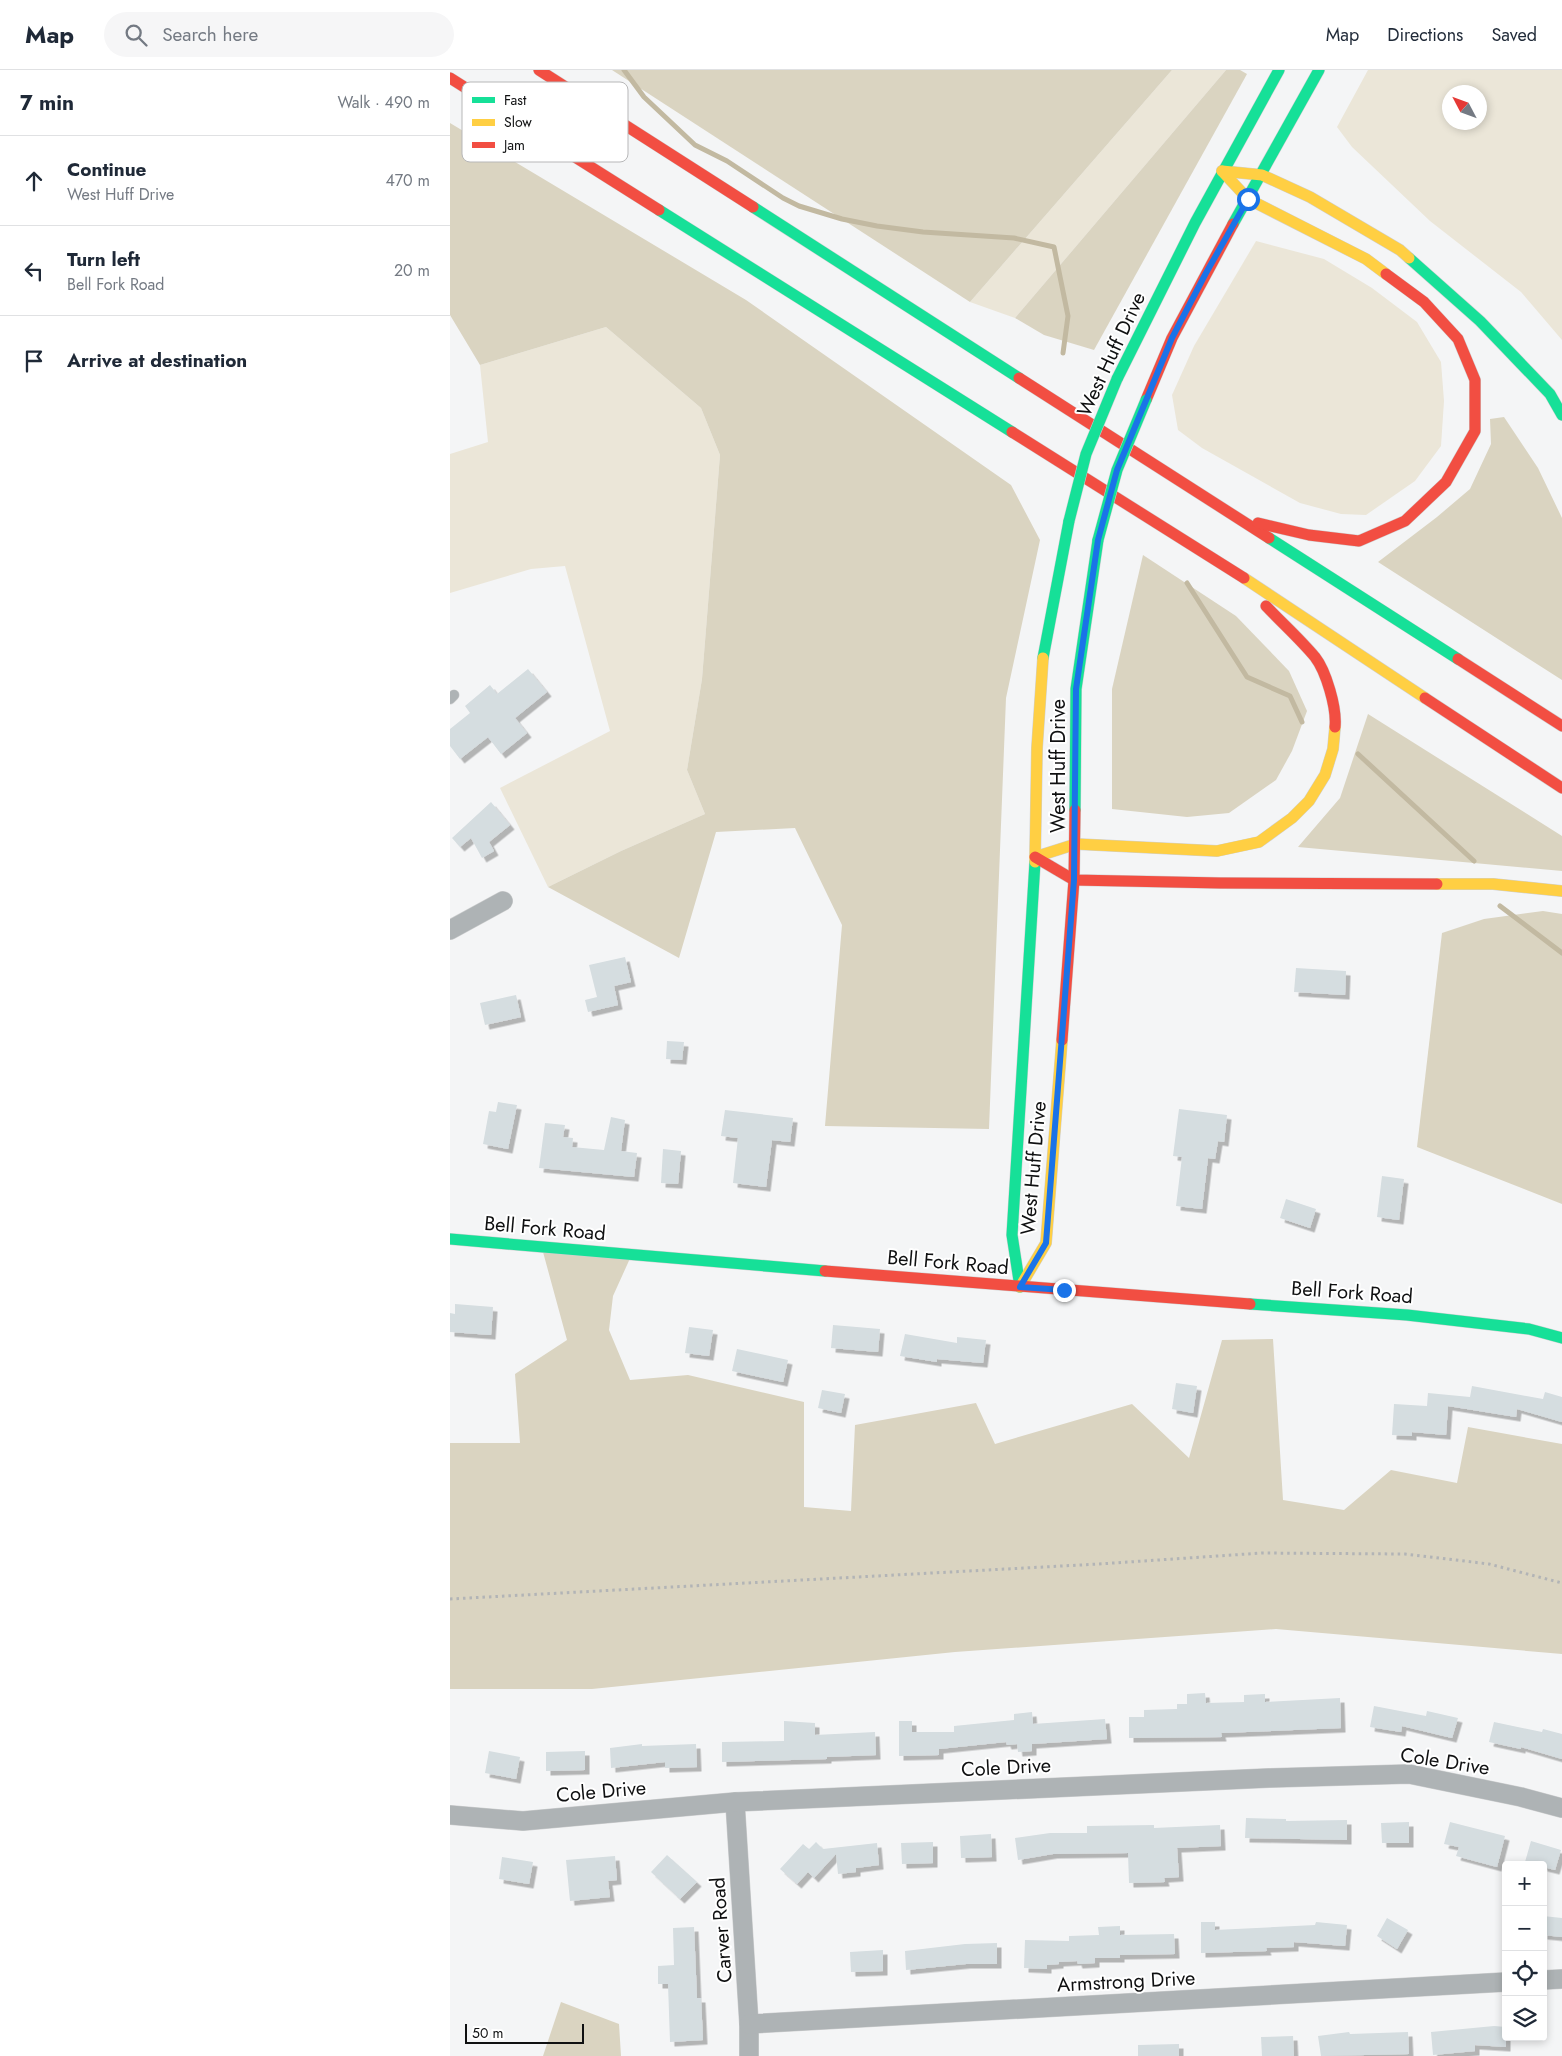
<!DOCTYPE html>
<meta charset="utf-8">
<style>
body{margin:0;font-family:Jost,sans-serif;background:#f6f6f7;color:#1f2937}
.controls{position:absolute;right:15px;bottom:15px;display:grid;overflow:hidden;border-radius:5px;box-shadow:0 2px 8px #0003}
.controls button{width:45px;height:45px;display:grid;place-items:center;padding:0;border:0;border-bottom:1px solid #e0e1e3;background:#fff;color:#1f2937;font:25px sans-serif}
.compass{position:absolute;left:992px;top:15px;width:45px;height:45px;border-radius:50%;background:#fff;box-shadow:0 2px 8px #0003;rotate:311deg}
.scale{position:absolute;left:15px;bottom:12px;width:119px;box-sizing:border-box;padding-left:5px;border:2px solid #0f1011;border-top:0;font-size:14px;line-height:18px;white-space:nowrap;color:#0f1011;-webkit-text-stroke:4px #fff;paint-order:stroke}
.stop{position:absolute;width:15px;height:15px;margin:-11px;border:4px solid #1a73e8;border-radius:50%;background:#fff}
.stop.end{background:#1a73e8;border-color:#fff;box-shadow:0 1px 5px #0008}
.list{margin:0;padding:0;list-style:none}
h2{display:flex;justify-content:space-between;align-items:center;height:65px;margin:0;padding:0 20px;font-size:21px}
h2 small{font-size:16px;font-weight:400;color:#747a83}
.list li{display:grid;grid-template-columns:32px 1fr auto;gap:15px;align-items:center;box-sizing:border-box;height:90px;padding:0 20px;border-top:1px solid #e0e1e3}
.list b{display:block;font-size:19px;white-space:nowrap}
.list p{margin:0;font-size:16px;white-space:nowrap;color:#747a83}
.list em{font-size:16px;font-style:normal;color:#747a83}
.icon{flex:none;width:28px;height:28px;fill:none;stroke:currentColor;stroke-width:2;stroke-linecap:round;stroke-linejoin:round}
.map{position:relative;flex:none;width:1112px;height:1986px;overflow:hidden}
header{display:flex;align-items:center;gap:30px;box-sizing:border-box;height:70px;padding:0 25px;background:#fff;border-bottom:1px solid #e0e1e3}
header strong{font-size:24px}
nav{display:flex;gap:28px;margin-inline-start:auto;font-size:18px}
.search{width:350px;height:45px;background:#f6f6f7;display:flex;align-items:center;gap:12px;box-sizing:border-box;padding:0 18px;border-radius:28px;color:#747a83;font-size:19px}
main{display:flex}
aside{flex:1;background:#fff}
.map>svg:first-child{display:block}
.green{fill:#ebe6d8;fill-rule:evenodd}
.forest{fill:#dad4c1}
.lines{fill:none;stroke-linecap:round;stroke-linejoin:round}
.stream{stroke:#c2b9a1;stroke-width:5}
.building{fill:#d5dde0;filter:url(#shadow)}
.lane-casing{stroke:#cfd0d1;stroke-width:11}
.street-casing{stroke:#cfd0d1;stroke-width:20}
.fast-casing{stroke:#cfd0d1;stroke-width:12}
.slow-casing{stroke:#cfd0d1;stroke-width:12}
.jam-casing{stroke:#cfd0d1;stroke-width:12}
.path{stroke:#b2b4b6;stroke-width:3;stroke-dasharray:2.5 4;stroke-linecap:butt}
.lane{stroke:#aeb3b5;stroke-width:10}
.street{stroke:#aeb3b5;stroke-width:19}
.fast{stroke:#16e098;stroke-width:11}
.slow{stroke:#ffcf43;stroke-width:11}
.jam{stroke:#f24e42;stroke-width:11}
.fast-bridge-casing{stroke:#cfd0d1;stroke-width:12;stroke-linecap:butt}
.fast-bridge{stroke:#16e098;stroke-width:11}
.route{stroke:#1a73e8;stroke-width:6}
.labels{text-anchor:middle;stroke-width:4;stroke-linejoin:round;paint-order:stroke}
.street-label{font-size:20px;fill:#0f1011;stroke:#fff}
.key{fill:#fff;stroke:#b7b7b8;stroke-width:1}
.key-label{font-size:14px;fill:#0f1011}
</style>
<header>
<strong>Map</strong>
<div class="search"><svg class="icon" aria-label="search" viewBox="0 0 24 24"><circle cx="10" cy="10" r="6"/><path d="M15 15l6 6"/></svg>Search here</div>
<nav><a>Map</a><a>Directions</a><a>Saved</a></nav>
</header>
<main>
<aside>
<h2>7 min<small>Walk · 490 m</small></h2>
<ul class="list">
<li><svg class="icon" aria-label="ahead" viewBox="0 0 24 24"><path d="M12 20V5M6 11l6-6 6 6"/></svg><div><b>Continue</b><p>West Huff Drive</p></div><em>470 m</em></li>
<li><svg class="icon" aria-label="left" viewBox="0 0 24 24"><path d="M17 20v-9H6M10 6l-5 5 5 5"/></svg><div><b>Turn left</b><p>Bell Fork Road</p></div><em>20 m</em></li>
<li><svg class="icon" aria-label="arrive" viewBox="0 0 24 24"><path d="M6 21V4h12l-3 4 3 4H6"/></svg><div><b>Arrive at destination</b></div></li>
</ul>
</aside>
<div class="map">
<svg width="1112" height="1986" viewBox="0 0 1112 1986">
<defs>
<filter id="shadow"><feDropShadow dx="4.5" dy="4.5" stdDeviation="0" flood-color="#0004"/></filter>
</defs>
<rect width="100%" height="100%" fill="#f4f5f6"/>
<g class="green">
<path d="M722 0H776L565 248 520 232Z"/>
<path d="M918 0H1112V270L1071 222 980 151 902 77 887 57ZM1030 22V52H999V22Z"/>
<path d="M806 171 874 189 922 218 967 252 991 292 994 331 991 376 965 411 916 445 891 444 850 433 752 378 728 360 722 325 744 276Z"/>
<path d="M156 257 251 338 270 385 252 609 237 700 255 744 171 781 98 817 50 718 160 661 115 496 81 499 0 523V384L38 372 30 295Z"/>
</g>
<g class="forest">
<path d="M162 0H722L520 232Z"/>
<path d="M776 0H790L797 4 644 280 594 265 565 248Z"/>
<path d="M0 53 296 230 561 415 590 470 556 628 539 1059 375 1056 392 855 345 758 266 762 229 888 98 817 171 781 255 744 237 700 252 609 270 385 251 338 156 257 30 295 0 245Z"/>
<path d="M1054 347 1088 398 1112 448V610L928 492 987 447 1020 419 1041 374 1040 349Z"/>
<path d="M693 485 786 546 839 601 857 641 842 681 826 710 779 743 737 747 662 739V619Z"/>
<path d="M918 644 1112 766V801L848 777 890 728Z"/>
<path d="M1093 841 1112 844V1134L967 1077 992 863 1034 849Z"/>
<path d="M93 1182 182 1184 163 1226 159 1260 180 1310 238 1305 354 1332V1437L401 1441 405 1355 526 1333 545 1374 682 1334 739 1388 772 1270 823 1269 833 1430 894 1440 941 1400 1007 1413 1018 1357 1112 1374V1584L826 1559 505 1582 142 1619H0V1373H70L65 1304 117 1270Z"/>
<path d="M111 1932 169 1954 171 1986H93Z"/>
</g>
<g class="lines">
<g class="stream">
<path d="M174 0 194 27 245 75 277 91 333 128 349 136 392 149 427 156 473 162 564 168 604 177 618 246 613 283"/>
<path d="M737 513 797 607 840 626 852 652"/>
<path d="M908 684 1024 791"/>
<path d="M1050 836 1112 883"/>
</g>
</g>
<g class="building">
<path d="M78 599 97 622 65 648 77 663 51 684 38 667 10 689 0 676V659L20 643 15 636 40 615 47 624Z"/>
<path d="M41 732 60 755 39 772 44 781 32 788 21 768 10 777 2 768Z"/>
<path d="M175 887 181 912 164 916 168 935 138 942 135 930 147 927 139 895Z"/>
<path d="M846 898 896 901 895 925 844 922Z"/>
<path d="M66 925 71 947 35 955 30 933Z"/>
<path d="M217 971 234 972 232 990 216 989Z"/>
<path d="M48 1032 67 1035 58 1079 33 1074 39 1041 46 1042Z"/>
<path d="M729 1039 777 1045 774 1072 768 1071 765 1089 758 1088 752 1139 726 1136 732 1087 723 1086Z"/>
<path d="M275 1040 343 1048 340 1072 322 1070 316 1117 283 1113 288 1068 271 1066Z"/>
<path d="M161 1047 175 1050 171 1081 187 1083 184 1107 89 1098 95 1053 115 1055 113 1067 123 1068 122 1077 154 1080Z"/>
<path d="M213 1079 231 1081 228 1114 211 1113Z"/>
<path d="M932 1106 954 1109 949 1150 927 1147Z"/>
<path d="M836 1129 866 1139 860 1158 830 1148Z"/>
<path d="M5 1234 43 1237 41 1265 0 1262V1243L5 1244Z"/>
<path d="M383 1255 430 1259 428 1282 381 1278Z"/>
<path d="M239 1257 263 1260 259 1286 235 1283Z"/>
<path d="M455 1264 507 1273V1267L536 1270 533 1293 487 1289V1292L450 1286Z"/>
<path d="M287 1279 338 1290 333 1312 282 1301Z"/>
<path d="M726 1313 747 1316 743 1343 722 1339Z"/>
<path d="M1022 1316 1093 1329 1095 1322 1112 1327V1352L1067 1339 1066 1347 998 1336 996 1365 962 1362V1366L942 1365 944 1334 977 1336 978 1323 1020 1327Z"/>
<path d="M372 1320 395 1324 391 1343 368 1338Z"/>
<path d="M755 1623 756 1633 794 1632V1625L815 1624V1632L890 1628 891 1658 771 1663 772 1667 679 1668V1647H694V1640L727 1639V1634H737V1624Z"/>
<path d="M924 1636 976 1646 977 1641 1008 1648 1002 1668 952 1656 951 1662 920 1657Z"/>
<path d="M582 1642 583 1654 655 1649 657 1669 582 1674V1681L568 1682 567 1674 557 1675 556 1672 489 1679V1685L449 1686V1651H462V1662H504V1656L564 1650V1644Z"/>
<path d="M334 1651 365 1653V1665L425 1662 426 1685 377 1687V1689L272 1692V1672L334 1671Z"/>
<path d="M1044 1652 1092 1662 1093 1659 1112 1664V1689L1071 1677V1679L1039 1672Z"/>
<path d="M192 1674V1676L246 1674 247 1697 215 1698V1692L161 1698 160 1678Z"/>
<path d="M39 1681 70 1687 66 1709 35 1703Z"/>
<path d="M135 1681V1700L96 1701V1682Z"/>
<path d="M796 1748 836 1749V1751L897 1750V1770L795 1768Z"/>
<path d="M959 1752V1773H932L931 1753Z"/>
<path d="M1000 1752 1055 1766 1047 1797 1006 1786 1009 1777 994 1774Z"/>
<path d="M704 1755V1758L770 1755 771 1776 727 1778 729 1807 714 1808 715 1812 679 1813 678 1783 603 1784 568 1790 565 1768 600 1763H637V1756Z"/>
<path d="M541 1764 542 1787 511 1788 510 1766Z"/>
<path d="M1081 1771 1111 1780 1105 1800 1093 1797V1795L1075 1792Z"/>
<path d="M366 1772 373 1779 427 1773 429 1795 406 1798V1802L388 1804 386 1784 364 1808 358 1802 347 1814 330 1799 353 1774 359 1779Z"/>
<path d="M483 1772V1793L452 1794 451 1773Z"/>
<path d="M217 1785 247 1812 230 1829 201 1802Z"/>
<path d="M165 1786 167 1810 158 1811 160 1827 120 1831 116 1790Z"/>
<path d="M52 1787 83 1792 79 1814 49 1809Z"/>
<path d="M1093 1846 1112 1848V1867L1093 1865Z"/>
<path d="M937 1848 958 1860 947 1879 927 1866Z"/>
<path d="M751 1852H765V1860L865 1855 866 1852 897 1855 895 1876 844 1872V1877L816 1878 817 1881 751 1883Z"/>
<path d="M670 1856V1865L724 1864 725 1884 670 1885V1888H645V1893L628 1894 627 1891 609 1892V1894L597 1895V1899L574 1898 575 1870 619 1871V1866L649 1865 648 1857Z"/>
<path d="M244 1857 247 1928H251L253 1970 220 1972 218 1914H208V1896L224 1895 223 1858Z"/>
<path d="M547 1873V1894H516L456 1900 455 1881 515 1874Z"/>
<path d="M433 1880V1901L401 1902 400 1882Z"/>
<path d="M1044 1956 1056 1957V1977L1025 1975V1981L983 1985 981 1962Z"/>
<path d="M899 1962 900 1964 958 1962 959 1984 871 1986 868 1966Z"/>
<path d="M843 1966 844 1986H812L811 1967Z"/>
<path d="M729 1974V1986H688V1975Z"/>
</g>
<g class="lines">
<defs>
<path id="lane" d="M0 629 4 625"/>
<g id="street">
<path d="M0 860 53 831"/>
<path d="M285 1732 299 1954V1986"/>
<path d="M0 1745 73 1751 285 1732 819 1708 959 1704 1071 1727 1112 1738"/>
<path d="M1093 1910 1112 1909"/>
<path d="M299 1954 1056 1912"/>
</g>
<g id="fast">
<path d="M303 137 569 308"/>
<path d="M209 140 562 362"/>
<path d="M783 154 869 0"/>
<path d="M959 188 1030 251 1100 324 1112 345"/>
<path d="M667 309 745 153 829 0"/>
<path d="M819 468 1008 589"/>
<path d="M593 588 619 451"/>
<path d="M625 740 626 619 648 470"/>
<path d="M0 1169 375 1201"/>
<path d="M570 1217 562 1165 585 792"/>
<path d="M800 1234 957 1245 1079 1259 1112 1268"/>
</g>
<g id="slow">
<path d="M772 101 798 129 916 189 936 204"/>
<path d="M772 101 812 105 860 127 950 180 959 188"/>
<path d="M794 508 975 628"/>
<path d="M585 787 626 774 767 781 809 772 842 748 859 731 875 705 883 679 885 657"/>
<path d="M585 792 587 678 593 588"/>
<path d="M987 814H1043L1112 821"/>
<path d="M570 1217 596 1173 612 970"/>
</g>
<g id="jam">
<path d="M89 0 303 137"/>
<path d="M0 8 209 140"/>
<path d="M569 308 819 468"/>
<path d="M696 330 722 268 783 154"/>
<path d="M562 362 794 508"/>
<path d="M808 453 859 465 909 471 955 451 996 412 1025 361V310L1008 269 974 232 936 204"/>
<path d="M816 536C832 553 850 569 865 587 876 601 887 638 885 657"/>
<path d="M1008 589 1112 656"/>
<path d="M975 628 1112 718"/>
<path d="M585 787 624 810 770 813 987 814"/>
<path d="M612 970 624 810 625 740"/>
<path d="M375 1201 800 1234"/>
</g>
</defs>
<use href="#lane" class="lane-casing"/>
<use href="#street" class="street-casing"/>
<use href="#fast" class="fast-casing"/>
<use href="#slow" class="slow-casing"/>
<use href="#jam" class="jam-casing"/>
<path class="path" d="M0 1529 649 1494 812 1483 955 1484 1039 1494 1112 1513"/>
<use href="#lane" class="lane"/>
<use href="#street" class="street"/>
<use href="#fast" class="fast"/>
<use href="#slow" class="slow"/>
<use href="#jam" class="jam"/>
<defs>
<g id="fast-bridge">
<path d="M619 451 636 384 667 309"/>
<path d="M648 470 667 400 696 330"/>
</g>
</defs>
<use href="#fast-bridge" class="fast-bridge-casing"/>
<use href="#fast-bridge" class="fast-bridge"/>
</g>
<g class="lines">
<path class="route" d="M614 1220 570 1217 596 1173 624 810 626 619 648 470 667 400 722 268 756 203 798 129"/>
</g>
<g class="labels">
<g class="street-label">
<text transform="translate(661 284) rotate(-65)" y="7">West Huff Drive</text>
<text transform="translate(608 696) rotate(-90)" y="7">West Huff Drive</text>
<text transform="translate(583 1098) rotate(-85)" y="7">West Huff Drive</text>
<text transform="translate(95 1158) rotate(5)" y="7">Bell Fork Road</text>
<text transform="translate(498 1192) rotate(5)" y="7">Bell Fork Road</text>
<text transform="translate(902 1222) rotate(4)" y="7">Bell Fork Road</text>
<text transform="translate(995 1691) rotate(9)" y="7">Cole Drive</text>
<text transform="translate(556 1697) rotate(-3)" y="7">Cole Drive</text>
<text transform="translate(151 1721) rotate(-5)" y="7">Cole Drive</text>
<text transform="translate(271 1860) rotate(-94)" y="7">Carver Road</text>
<text transform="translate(676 1911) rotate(-3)" y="7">Armstrong Drive</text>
</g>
</g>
<rect x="12" y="12" width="166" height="80" rx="8" class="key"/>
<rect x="22" y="27" width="23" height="6" fill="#16e098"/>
<rect x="22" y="49" width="23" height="7" fill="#ffcf43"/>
<rect x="22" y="72" width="23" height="6" fill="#f24e42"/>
<g class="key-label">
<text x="54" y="35">Fast</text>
<text x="54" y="57">Slow</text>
<text x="54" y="80">Jam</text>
</g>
</svg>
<div class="controls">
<button>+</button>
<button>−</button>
<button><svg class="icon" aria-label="locate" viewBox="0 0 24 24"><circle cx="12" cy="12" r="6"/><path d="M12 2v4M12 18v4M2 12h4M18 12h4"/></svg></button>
<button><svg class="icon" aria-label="layers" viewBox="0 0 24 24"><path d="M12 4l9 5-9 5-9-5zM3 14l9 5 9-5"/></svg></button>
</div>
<svg class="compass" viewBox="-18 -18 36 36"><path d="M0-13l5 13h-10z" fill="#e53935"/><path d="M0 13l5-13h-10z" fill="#747a83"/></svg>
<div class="scale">50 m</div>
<div class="stop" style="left:798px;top:129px"></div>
<div class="stop end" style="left:614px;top:1220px"></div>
</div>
</main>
